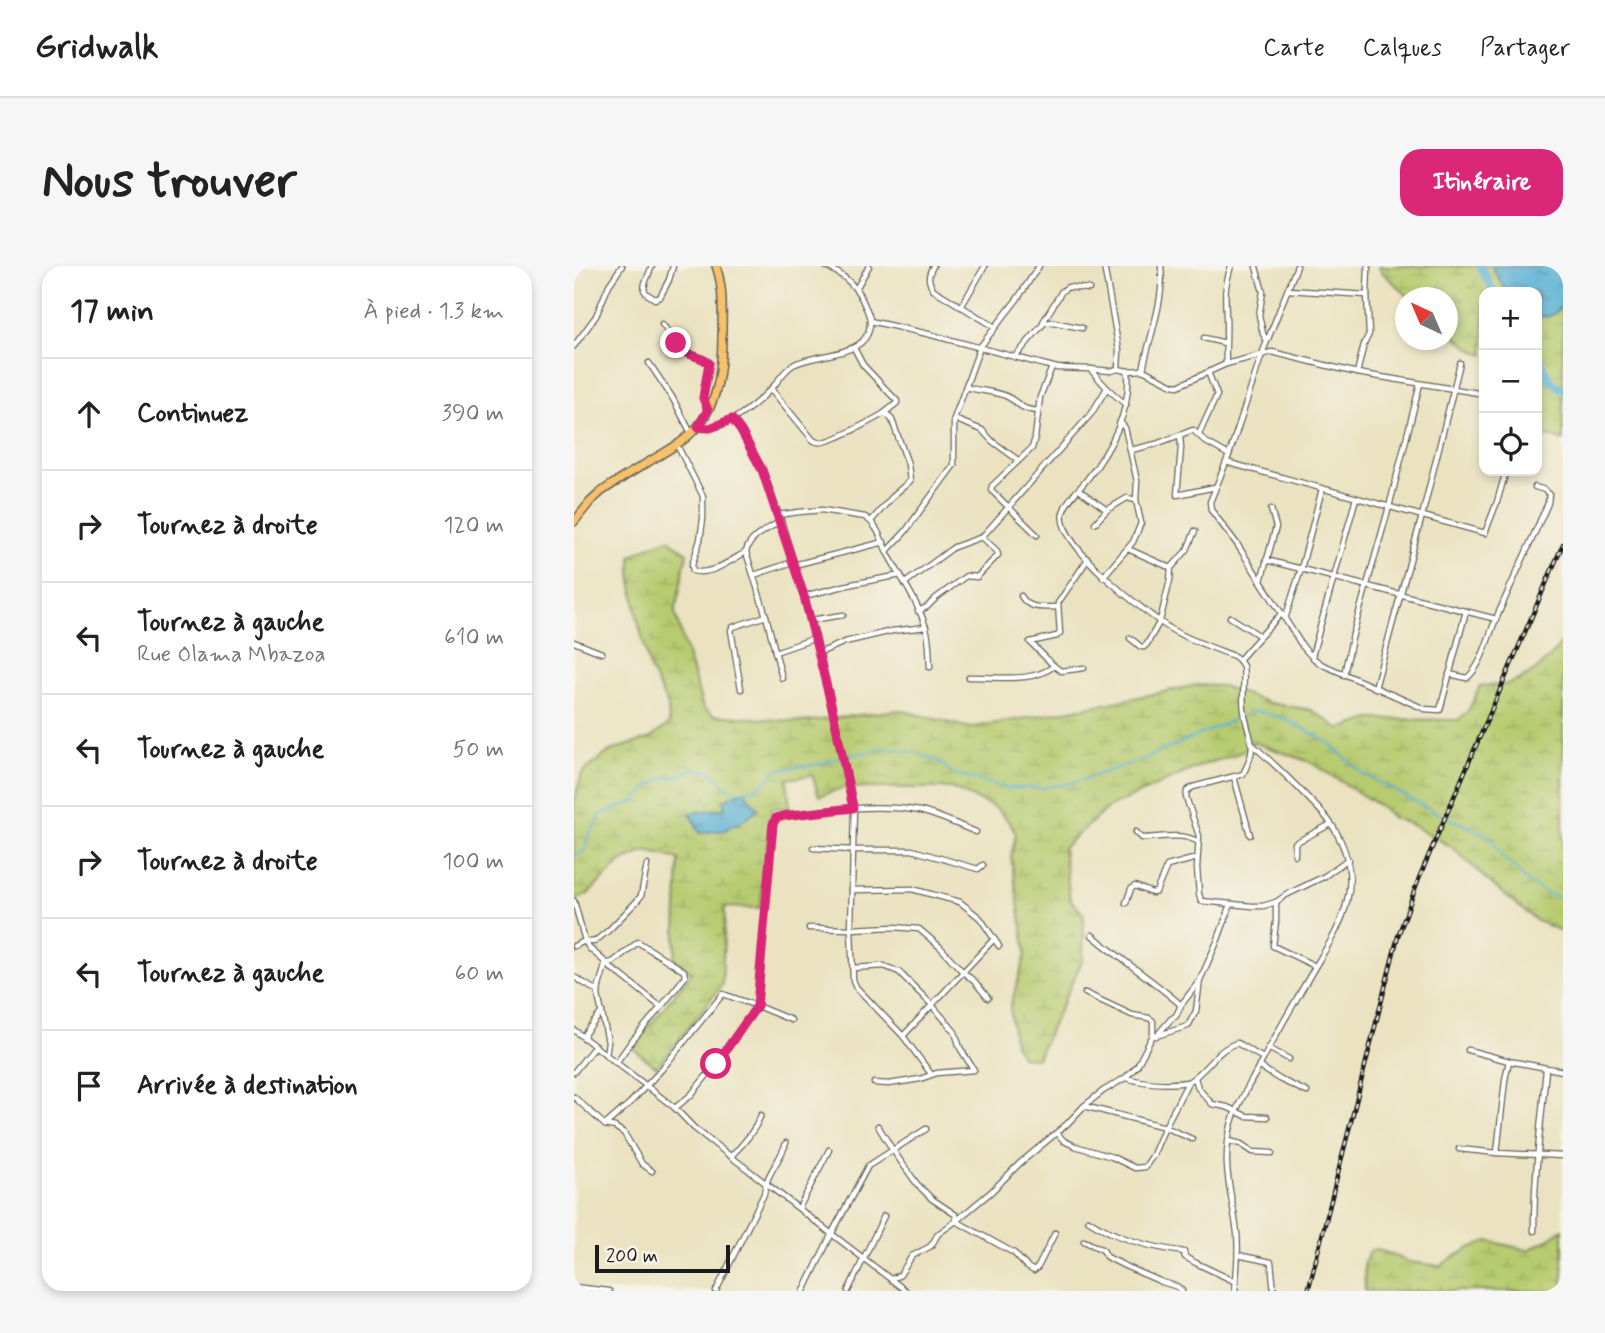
<!DOCTYPE html>
<html lang="fr">
<meta charset="utf-8">
<style>
body{margin:0;font-family:Mynerve,sans-serif;background:#f6f6f6;color:#222}
.controls{position:absolute;right:21px;top:21px;display:grid;overflow:hidden;border-radius:14px;box-shadow:0 4px 10px #0003}
.controls button{width:63px;height:63px;display:grid;place-items:center;padding:0;border:0;border-bottom:2px solid #e0e0e0;background:#fff;color:#222;font:35px sans-serif}
.compass{position:absolute;left:821px;top:21px;width:63px;height:63px;border-radius:50%;background:#fff;box-shadow:0 4px 10px #0003;rotate:316deg}
.scale{position:absolute;left:21px;bottom:18px;width:135px;box-sizing:border-box;padding-left:7px;border:4px solid #1c1c1c;border-top:0;font-size:19px;line-height:24px;white-space:nowrap;color:#1c1c1c;-webkit-text-stroke:5px #f7f3e8;paint-order:stroke}
.stop{position:absolute;width:21px;height:21px;margin:-16px;border:5px solid #db2777;border-radius:50%;background:#fff}
.stop.end{background:#db2777;border-color:#fff;box-shadow:0 2px 7px #0008}
.list{margin:0;padding:0;list-style:none}
h2{display:flex;justify-content:space-between;align-items:center;height:91px;margin:0;padding:0 28px;font-size:30px}
h2 small{font-size:23px;font-weight:400;color:#767676}
.list li{display:grid;grid-template-columns:46px 1fr auto;gap:21px;align-items:center;box-sizing:border-box;height:112px;padding:0 28px;border-top:2px solid #e0e0e0}
.list b{display:block;font-size:26px;white-space:nowrap}
.list p{margin:0;font-size:23px;white-space:nowrap;color:#767676}
.list em{font-size:23px;font-style:normal;color:#767676}
.icon{flex:none;width:38px;height:38px;fill:none;stroke:currentColor;stroke-width:2;stroke-linecap:round;stroke-linejoin:round}
.map{position:relative;flex:none;width:989px;height:1025px;overflow:hidden;border-radius:21px}
header{display:flex;align-items:center;gap:42px;box-sizing:border-box;height:98px;padding:0 35px;background:#fff;border-bottom:2px solid #e0e0e0}
header strong{font-size:33px}
nav{display:flex;gap:38px;margin-inline-start:auto;font-size:24px}
.intro{display:flex;align-items:center;justify-content:space-between;box-sizing:border-box;height:168px;padding:0 42px}
h1{margin:0;font-size:49px}
.button{padding:18px 32px;border-radius:21px;background:#db2777;color:#fff;font-size:24px;font-weight:700}
main{display:flex;gap:42px;padding:0 42px}
aside{flex:1;background:#fff;border-radius:21px;box-shadow:0 4px 10px #0003}
.map>svg:first-child{display:block}
.wetland{fill:url(#wetland-marsh);stroke:#6a7446;stroke-width:2}
.water{fill:url(#water-ripples);stroke:#3a6678;stroke-width:2}
.lines{fill:none;stroke-linecap:round;stroke-linejoin:round}
.stream{stroke:#57b0d4;stroke-width:2}
.river{stroke:#57b0d4;stroke-width:8}
.minor-casing{stroke:#646155;stroke-width:7}
.primary-casing{stroke:#646155;stroke-width:10}
.minor{stroke:#fff;stroke-width:4.5}
.primary{stroke:#f7c06c;stroke-width:7}
.rail-casing{stroke:#1c1c1c;stroke-width:4.5}
.rail{stroke:#f7f3e8;stroke-width:2;stroke-dasharray:5;stroke-linecap:butt}
.route{stroke:#db2777;stroke-width:9}
</style>
<header>
<strong>Gridwalk</strong>
<nav><a>Carte</a><a>Calques</a><a>Partager</a></nav>
</header>
<div class="intro"><h1>Nous trouver</h1><a class="button">Itinéraire</a></div>
<main>
<aside>
<h2>17 min<small>À pied · 1.3 km</small></h2>
<ul class="list">
<li><svg class="icon" aria-label="ahead" viewBox="0 0 24 24"><path d="M12 20V5M6 11l6-6 6 6"/></svg><div><b>Continuez</b></div><em>390 m</em></li>
<li><svg class="icon" aria-label="right" viewBox="0 0 24 24"><path d="M7 20v-9h11M14 6l5 5-5 5"/></svg><div><b>Tournez à droite</b></div><em>120 m</em></li>
<li><svg class="icon" aria-label="left" viewBox="0 0 24 24"><path d="M17 20v-9H6M10 6l-5 5 5 5"/></svg><div><b>Tournez à gauche</b><p>Rue Olama Mbazoa</p></div><em>610 m</em></li>
<li><svg class="icon" aria-label="left" viewBox="0 0 24 24"><path d="M17 20v-9H6M10 6l-5 5 5 5"/></svg><div><b>Tournez à gauche</b></div><em>50 m</em></li>
<li><svg class="icon" aria-label="right" viewBox="0 0 24 24"><path d="M7 20v-9h11M14 6l5 5-5 5"/></svg><div><b>Tournez à droite</b></div><em>100 m</em></li>
<li><svg class="icon" aria-label="left" viewBox="0 0 24 24"><path d="M17 20v-9H6M10 6l-5 5 5 5"/></svg><div><b>Tournez à gauche</b></div><em>60 m</em></li>
<li><svg class="icon" aria-label="arrive" viewBox="0 0 24 24"><path d="M6 21V4h12l-3 4 3 4H6"/></svg><div><b>Arrivée à destination</b></div></li>
</ul>
</aside>
<div class="map">
<svg width="989" height="1025" viewBox="0 0 989 1025">
<defs>
<pattern id="wetland-marsh" width="20" height="14" patternUnits="userSpaceOnUse" patternTransform="scale(1.75)"><rect width="20" height="14" fill="#b7cb6f"/><path d="M1 5h8M5 5V1M11 12h8M15 12V8" fill="none" stroke="#9dae60"/></pattern>
<pattern id="water-ripples" width="26" height="14" patternUnits="userSpaceOnUse" patternTransform="scale(1.75)"><rect width="26" height="14" fill="#57b0d4"/><path d="M2 4q2-2 4 0t4 0M15 11q2-2 4 0t4 0" fill="none" stroke="#478eab"/></pattern>
</defs>
<rect width="100%" height="100%" fill="#f7f3e8"/>
<filter id="ink" filterUnits="userSpaceOnUse"><feTurbulence type="fractalNoise" baseFrequency=".0143" numOctaves="2"/><feDisplacementMap in="SourceGraphic" scale="14" xChannelSelector="R" yChannelSelector="G"/><feConvolveMatrix kernelMatrix="1 2 1 2 8 2 1 2 1" color-interpolation-filters="sRGB"/></filter>
<filter id="wash" filterUnits="userSpaceOnUse"><feTurbulence type="fractalNoise" baseFrequency=".00686" numOctaves="4" result="noise"/><feDisplacementMap in="SourceGraphic" scale="28" xChannelSelector="R" yChannelSelector="G"/><feGaussianBlur stdDeviation="1.57" result="paint"/><feColorMatrix in="noise" values="0 0 0 0 0 0 0 0 0 0 0 0 0 0 0 0 0 1.4 0 .05"/><feComposite in="paint" operator="in"/></filter>
<g filter="url(#wash)">
<rect width="100%" height="100%" fill="#eae2c0"/>
<g class="wetland">
<path d="M805 0H918L932 26H910V89C897 85 885 73 874 64V32L835 31 807 5Z"/>
<path d="M989 39V175L979 171 963 170V50L965 51 982 46Z"/>
<path d="M95 273 113 287 101 347 129 442 139 449 229 456 326 444 396 462 536 437 623 419 648 420 695 437 737 444 766 463 796 453 884 454 895 444 906 420C915 419 926 420 935 418 958 411 975 394 989 375V666L963 655 922 622 878 581 838 559 819 552 807 541 736 496 679 476 675 482 661 489 628 499 533 542 489 582 496 633 510 649 509 693 463 792 448 791 440 778 436 741 452 688 437 590 442 568 436 557 422 542 377 522H270L245 530 238 509 213 513 216 542H198L186 642 151 641 148 719 83 801 58 782 118 706 101 694 105 593 73 585 48 595 13 629 0 635V536L8 507 36 485 77 472 95 458 94 440 76 403 63 350 57 307V290L74 281Z"/>
<path d="M989 963V1025H791L790 997 797 984 808 985 835 996 865 1000 894 983 914 975 954 984 972 975Z"/>
</g>
<g class="water">
<path d="M918 0H989V39C982 48 975 53 963 50V26H932Z"/>
<path d="M170 525 184 543 163 559 160 558 151 564 126 567 116 547 151 542 149 534Z"/>
</g>
<g class="lines">
<g class="stream">
<path d="M673 448 682 445 712 453 752 475 788 507 855 543 917 571 928 591 940 601 951 614 973 628 989 632"/>
<path d="M0 590 12 584 13 573 27 548 60 536 77 519 90 512 102 511 118 503 137 505 150 518 161 526C167 524 174 525 178 524 188 521 196 511 201 504L246 498 264 492 313 482 339 486 364 495 378 507 432 522H468L499 517 570 493 668 450"/>
</g>
<g class="river">
<path d="M906 0 920 26"/>
<path d="M963 89 976 114 989 124"/>
</g>
</g>
</g>
<g filter="url(#ink)">
<g class="lines">
<defs>
<g id="minor">
<path d="M78 0 71 17 70 24 73 28 81 33 86 31 95 14 99 0"/>
<path d="M359 0C354 9 353 15 360 24L421 61"/>
<path d="M530 0 545 84 544 103"/>
<path d="M723 0 688 88 655 189 636 236 637 244 663 278 729 381 738 391 747 398 851 443 866 444 892 345"/>
<path d="M682 1 689 26 685 49 689 68 693 75"/>
<path d="M282 23 295 0"/>
<path d="M714 24 793 29"/>
<path d="M387 41 411 0"/>
<path d="M296 55 354 68 483 102 516 103 537 105 544 103 554 105C557 144 538 182 514 212 506 223 492 234 489 247 481 278 575 350 600 365 619 375 639 382 660 390L665 394 669 400C671 414 668 430 670 444 674 475 686 476 669 508L619 521 613 525 612 531 625 570 623 602 625 628 627 635 678 640H689L702 636 712 629 751 610 774 593"/>
<path d="M469 56 488 25 494 21 515 23"/>
<path d="M88 58 110 86 131 94 135 97 129 132 134 142"/>
<path d="M630 72 651 77"/>
<path d="M0 80 22 50 35 19 48 0"/>
<path d="M280 82 289 99 323 135V137L309 148"/>
<path d="M441 91 470 57 479 56 508 62"/>
<path d="M75 97 98 131 117 167"/>
<path d="M652 98C651 82 653 67 652 51 651 28 650 23 657 0"/>
<path d="M516 103 533 122 552 139"/>
<path d="M569 104C575 71 591 34 587 0"/>
<path d="M554 105 569 104 599 119 604 120 652 98 698 86 783 107 910 128"/>
<path d="M783 107 790 78 795 68 793 29 794 0"/>
<path d="M392 121C405 125 419 125 432 130 447 137 443 143 464 145"/>
<path d="M197 123 239 174C241 175 242 176 244 176 255 179 298 154 309 148L314 149 318 154 334 198 336 215 321 228 297 255"/>
<path d="M158 153 167 165 188 203 207 255 239 360 259 446 280 542 277 663 279 714 282 721 329 770 357 808"/>
<path d="M380 153 408 164 418 175 444 194"/>
<path d="M124 161C147 169 182 138 197 123 204 116 210 104 219 99 241 86 297 93 296 55 296 51 293 44 291 40 284 21 269 8 251 0"/>
<path d="M625 168 643 129 634 106"/>
<path d="M606 169 607 182 603 229 641 221"/>
<path d="M103 179 129 230V253L126 274 118 299 119 305C137 310 157 294 172 286"/>
<path d="M557 184 582 178 619 164 632 176 655 189"/>
<path d="M652 196 911 267 923 236 932 205"/>
<path d="M505 224 533 244"/>
<path d="M204 249 225 246 248 244 291 251C304 259 308 276 314 288 327 312 344 336 352 362 356 374 355 389 356 401"/>
<path d="M207 255C194 263 175 271 172 286L192 350 208 412"/>
<path d="M521 257 533 244 553 232 562 234"/>
<path d="M463 269 417 224 418 220 458 182 461 172 466 131 478 101"/>
<path d="M554 283 597 302"/>
<path d="M313 285 331 266 346 245 380 199V153L406 81 444 32 465 0"/>
<path d="M692 294 922 353"/>
<path d="M220 299 310 276"/>
<path d="M180 309 219 296"/>
<path d="M529 311 559 276 567 257 562 234 563 215 551 162 546 156"/>
<path d="M687 315 702 261 697 243"/>
<path d="M331 317 380 281 408 271"/>
<path d="M230 330 278 318 327 309"/>
<path d="M447 330C455 344 468 341 483 341"/>
<path d="M344 345 353 341 362 332 392 310 403 311 424 289 423 285 408 271 517 148 533 122"/>
<path d="M656 351 686 370"/>
<path d="M711 353 727 303 748 223"/>
<path d="M237 354 269 349"/>
<path d="M556 372 567 381H570L573 378 586 355 596 314 597 302 613 284 621 265"/>
<path d="M0 376 28 387"/>
<path d="M201 386 242 372"/>
<path d="M245 387 271 376 318 365 352 361"/>
<path d="M738 390 782 232"/>
<path d="M665 394C679 378 693 363 707 348"/>
<path d="M510 402 487 405 480 400 456 376 483 370 486 367 484 337 514 293"/>
<path d="M875 408 893 412C908 400 914 371 922 353 939 314 957 276 974 237L975 228 971 224 961 221"/>
<path d="M770 409 779 368 815 241 846 118"/>
<path d="M395 411C422 410 457 418 480 400"/>
<path d="M801 422 848 250 886 97"/>
<path d="M167 423 157 364 159 361 192 350"/>
<path d="M660 511 676 569"/>
<path d="M562 566 568 572C585 572 609 566 624 576"/>
<path d="M239 582 279 584H338L404 603 409 599"/>
<path d="M721 589V577L757 558"/>
<path d="M278 624 338 623 386 636 406 652 425 680"/>
<path d="M0 635 11 675 15 682 30 695 31 700 25 720 24 729 34 776 32 789"/>
<path d="M702 636V655L699 680 741 700"/>
<path d="M552 637 557 623 561 620 578 627 582 626 593 600 623 592"/>
<path d="M235 662 277 663 319 661 345 663 366 681 389 706 401 716 414 732"/>
<path d="M518 669C547 694 579 714 607 739"/>
<path d="M64 676 110 705 111 711 87 741 47 709 31 698 39 696Z"/>
<path d="M0 680 11 675 20 676 35 664 63 635 67 630 73 599"/>
<path d="M279 702 310 700 325 706 358 739 381 766 386 782 400 804 363 807 346 813 315 818 300 817"/>
<path d="M0 711 23 725"/>
<path d="M511 727 558 749 575 752 579 755V769"/>
<path d="M0 764 101 842 120 862 138 876 332 1025"/>
<path d="M585 767 597 753 602 750 607 739 624 717"/>
<path d="M329 770 420 673"/>
<path d="M10 772 11 767 28 746"/>
<path d="M694 782 715 793"/>
<path d="M894 784 935 795 989 805"/>
<path d="M42 797 54 780 87 741"/>
<path d="M685 800 705 813 733 826"/>
<path d="M0 806 20 781"/>
<path d="M552 812C573 818 592 819 614 816"/>
<path d="M621 812 624 822 638 838 653 841 672 850 693 851"/>
<path d="M0 831 31 859 41 861 50 867 68 898 78 905"/>
<path d="M510 840 591 861 614 816C632 806 642 783 663 777L689 792"/>
<path d="M101 842 117 829 142 798 183 740 199 558 202 552 210 549C254 545 301 537 346 545 364 549 384 559 402 566"/>
<path d="M31 859 56 837 88 803 149 728 183 740 217 754"/>
<path d="M304 860 318 883 343 918 358 933 382 949V955L440 987 453 1001 460 1005 464 1001 481 967"/>
<path d="M483 867 490 875 501 880 538 891 561 902 571 901 579 889 591 861 618 873"/>
<path d="M655 875 667 878 679 886 698 887"/>
<path d="M885 883 923 887 989 890"/>
<path d="M923 887 931 814 935 795"/>
<path d="M157 890C169 879 181 864 187 849"/>
<path d="M225 942 255 884"/>
<path d="M514 954C543 973 576 981 610 986L611 991 622 997 662 1016"/>
<path d="M960 965C960 910 967 857 972 803"/>
<path d="M510 975 529 984 533 991 553 1001 588 1016 604 1021 608 1025"/>
<path d="M664 989 697 996 700 1025"/>
<path d="M317 1013 326 1009 338 990 357 980 364 968 382 955 417 926 445 898 493 858 510 840 529 825 551 812 563 800 579 769 582 770 614 760 622 745 626 714 643 676 657 638"/>
<path d="M0 1021 35 1025"/>
<path d="M142 1025 190 928C192 907 206 896 212 877"/>
<path d="M230 1025 258 967 294 900 352 863"/>
<path d="M274 1025 310 950"/>
<path d="M661 1025C663 1005 665 987 663 967 658 925 646 900 658 856 664 836 676 818 686 799 703 766 722 734 741 701 753 681 768 659 773 635 780 608 772 581 758 559 752 550 744 542 737 535 718 515 699 497 679 479"/>
</g>
<path id="primary" d="M0 256 16 236 27 226C44 214 63 203 81 192 96 183 113 174 124 160 145 136 148 100 148 69 148 46 150 22 142 0"/>
</defs>
<use href="#minor" class="minor-casing"/>
<use href="#primary" class="primary-casing"/>
<use href="#minor" class="minor"/>
<use href="#primary" class="primary"/>
<defs>
<path id="rail" d="M734 1025 824 670 845 612 989 278"/>
</defs>
<use href="#rail" class="rail-casing"/>
<use href="#rail" class="rail"/>
</g>
</g>
<g class="lines" filter="url(#ink)">
<path class="route" d="M102 77C114 93 122 87 135 97L129 132 134 144 124 161 136 162 158 153 167 165 188 204 230 330 259 446 279 542 210 550 202 552 199 558 183 740 142 798"/>
</g>
</svg>
<div class="controls">
<button>+</button>
<button>−</button>
<button><svg class="icon" aria-label="locate" viewBox="0 0 24 24"><circle cx="12" cy="12" r="6"/><path d="M12 2v4M12 18v4M2 12h4M18 12h4"/></svg></button>
</div>
<svg class="compass" viewBox="-18 -18 36 36"><path d="M0-13l5 13h-10z" fill="#e53935"/><path d="M0 13l5-13h-10z" fill="#767676"/></svg>
<div class="scale">200 m</div>
<div class="stop" style="left:142px;top:798px"></div>
<div class="stop end" style="left:102px;top:77px"></div>
</div>
</main>
